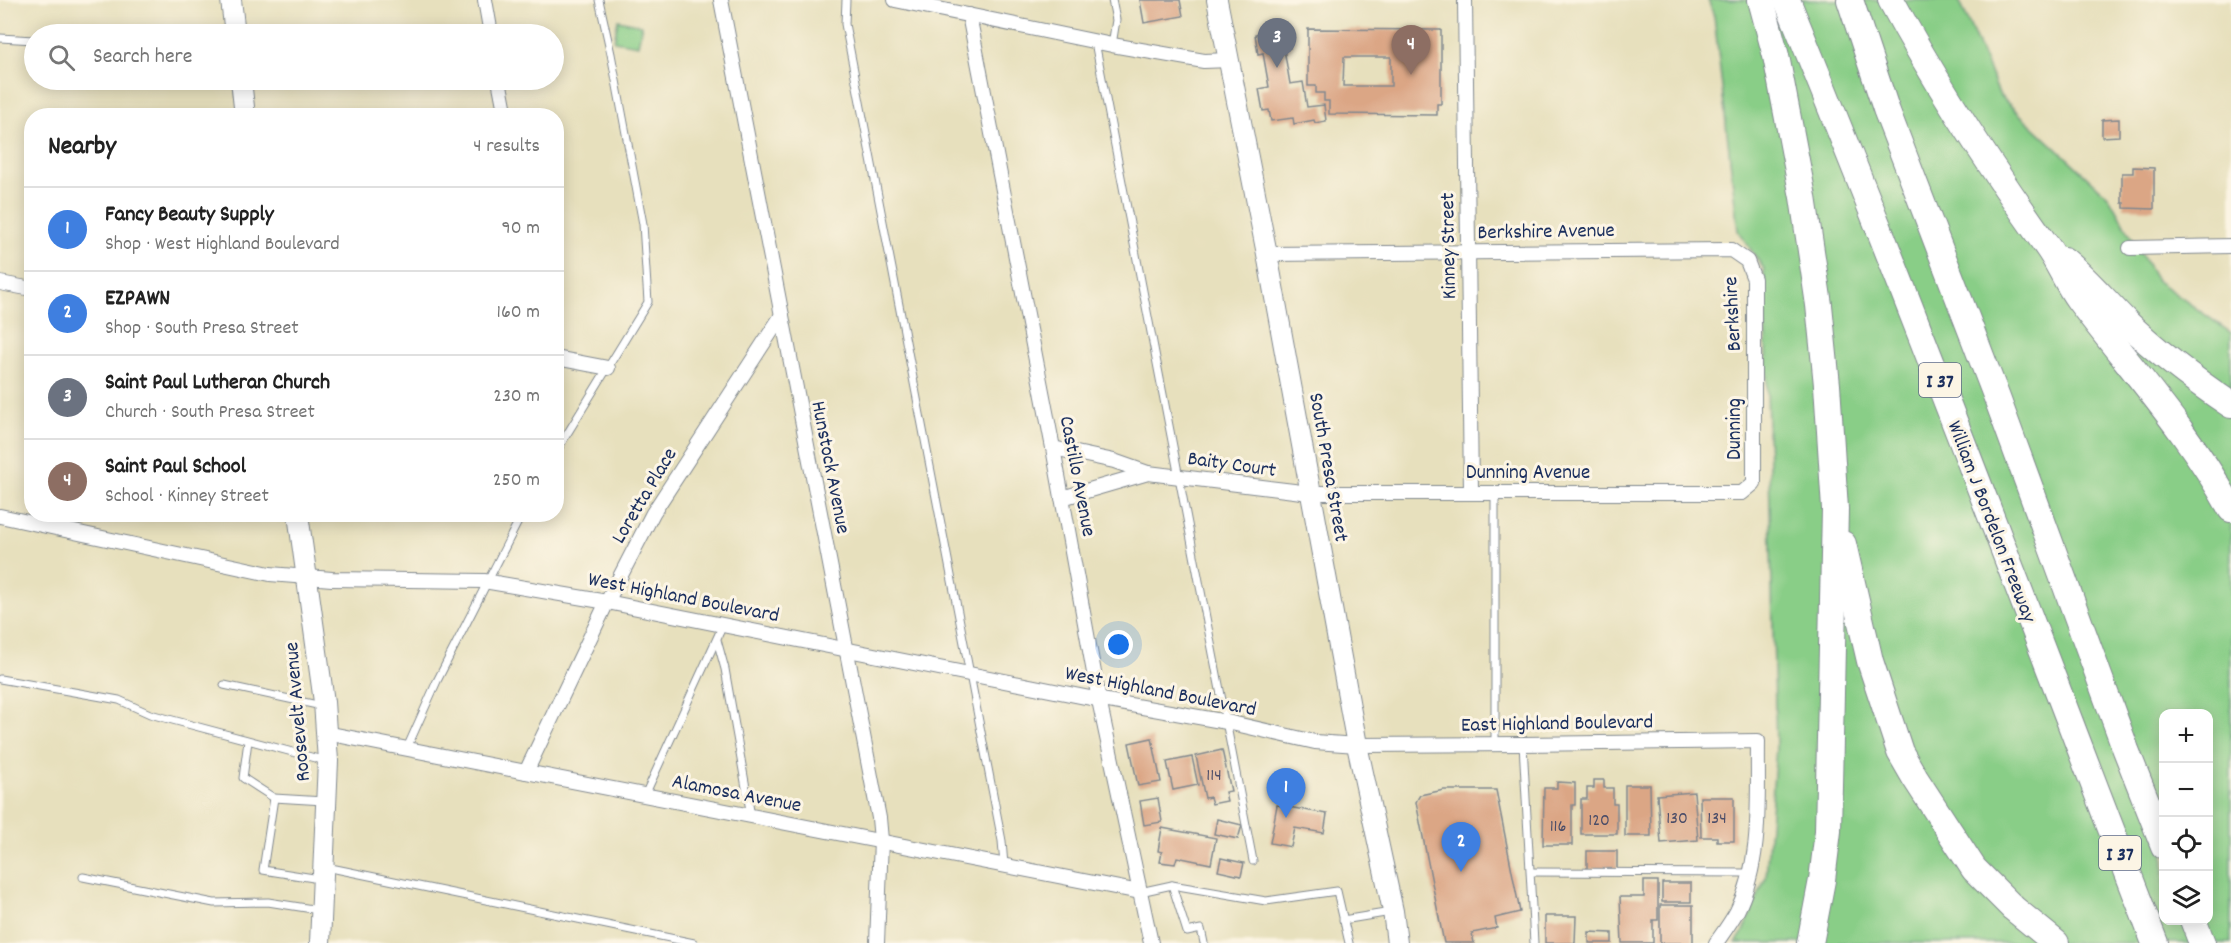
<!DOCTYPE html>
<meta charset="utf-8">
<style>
body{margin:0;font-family:Dekko,sans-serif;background:#f2f2f2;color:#222}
.controls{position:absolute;right:18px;bottom:18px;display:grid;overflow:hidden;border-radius:12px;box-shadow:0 3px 15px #0003}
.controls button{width:54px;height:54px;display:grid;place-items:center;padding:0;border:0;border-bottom:2px solid #e0e0e0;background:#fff;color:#222;font:30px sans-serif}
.you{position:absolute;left:1119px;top:645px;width:21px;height:21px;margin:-15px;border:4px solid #fff;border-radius:50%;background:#1a73e8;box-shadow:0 0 0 9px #1a73e833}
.badge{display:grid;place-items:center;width:39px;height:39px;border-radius:50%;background:#d1495b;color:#fff;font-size:20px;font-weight:700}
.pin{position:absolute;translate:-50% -50px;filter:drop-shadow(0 2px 3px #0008)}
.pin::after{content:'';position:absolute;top:32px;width:21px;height:18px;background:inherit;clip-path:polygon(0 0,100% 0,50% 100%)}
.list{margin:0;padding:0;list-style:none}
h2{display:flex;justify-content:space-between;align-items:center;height:78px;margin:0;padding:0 24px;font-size:26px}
h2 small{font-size:20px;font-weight:400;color:#767676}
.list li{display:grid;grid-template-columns:39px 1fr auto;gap:18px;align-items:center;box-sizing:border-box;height:84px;padding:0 24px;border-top:2px solid #e0e0e0}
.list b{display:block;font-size:22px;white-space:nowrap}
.list p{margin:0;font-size:20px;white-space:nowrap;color:#767676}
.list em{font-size:20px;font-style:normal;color:#767676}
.icon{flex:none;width:33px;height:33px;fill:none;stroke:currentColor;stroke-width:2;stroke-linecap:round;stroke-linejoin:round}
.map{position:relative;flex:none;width:2231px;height:943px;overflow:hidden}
.search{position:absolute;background:#fff;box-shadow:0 3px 15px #0003;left:24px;top:24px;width:540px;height:66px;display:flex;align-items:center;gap:15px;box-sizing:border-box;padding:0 21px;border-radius:33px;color:#767676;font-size:22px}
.panel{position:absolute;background:#fff;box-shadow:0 3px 15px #0003;left:24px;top:108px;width:540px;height:414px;border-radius:24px}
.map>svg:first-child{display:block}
.green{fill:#89ce87;stroke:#527e72;stroke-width:1.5;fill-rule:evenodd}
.building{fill:#dba685;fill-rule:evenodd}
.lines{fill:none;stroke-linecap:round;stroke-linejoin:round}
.service-casing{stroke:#81888e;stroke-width:9}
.minor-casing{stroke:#81888e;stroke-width:16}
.secondary-casing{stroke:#81888e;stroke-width:22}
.motorway-casing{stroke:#81888e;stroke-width:28}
.service{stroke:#fff;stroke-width:7}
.minor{stroke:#fff;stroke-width:14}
.secondary{stroke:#fff;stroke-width:20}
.motorway{stroke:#fff;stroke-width:26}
.labels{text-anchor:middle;stroke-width:6;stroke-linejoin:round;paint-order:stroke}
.number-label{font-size:18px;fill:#4b4d68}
.shield{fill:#fcf5e5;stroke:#5e6a86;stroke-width:1.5}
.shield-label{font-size:20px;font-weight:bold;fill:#1b2f5e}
.street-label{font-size:21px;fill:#1b2f5e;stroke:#fcf5e5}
</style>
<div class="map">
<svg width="2231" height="943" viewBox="0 0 2231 943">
<rect width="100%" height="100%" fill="#fcf5e5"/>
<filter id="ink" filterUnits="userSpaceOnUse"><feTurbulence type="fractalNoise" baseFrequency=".0167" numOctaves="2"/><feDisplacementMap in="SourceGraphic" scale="12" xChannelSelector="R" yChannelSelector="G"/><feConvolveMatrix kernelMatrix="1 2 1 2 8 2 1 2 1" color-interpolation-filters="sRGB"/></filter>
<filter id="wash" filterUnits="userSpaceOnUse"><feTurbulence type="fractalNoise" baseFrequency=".008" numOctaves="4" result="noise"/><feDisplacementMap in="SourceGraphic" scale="24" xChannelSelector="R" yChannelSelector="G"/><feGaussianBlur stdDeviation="1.35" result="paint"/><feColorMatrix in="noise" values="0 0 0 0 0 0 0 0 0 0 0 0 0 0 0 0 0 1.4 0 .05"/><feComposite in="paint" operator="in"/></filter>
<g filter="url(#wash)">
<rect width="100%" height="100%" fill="#e7e0bd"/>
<g class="green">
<path d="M1708 0H1959L2000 96 2109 197 2156 280 2231 333V943H1736L1742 934 1766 877 1776 748 1764 269 1738 231 1714 16ZM2164 714H2208V920H2164Z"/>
<path d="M618 20 642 25 638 45 614 41Z"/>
</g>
<g id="blocks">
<g class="building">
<path d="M1140 0H1180L1183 16 1144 23Z"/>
<path d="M1286 29 1290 48 1284 49 1290 84 1303 82 1307 107 1324 105 1326 121 1315 123 1314 120 1294 124 1293 118 1271 121 1269 110 1263 111 1259 89 1269 87 1263 53 1258 54 1255 34Z"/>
<path d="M1308 29 1441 30V104H1437V115L1329 114V101H1324V93H1316V86H1308ZM1344 57H1391V86H1343Z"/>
<path d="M2119 119V136L2102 137V120Z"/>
<path d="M2133 167 2154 168V209L2124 208V203H2122V173H2133Z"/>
<path d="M1152 738 1161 782 1138 786 1129 743Z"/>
<path d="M1222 750 1231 791 1225 792 1227 801 1212 804 1210 797 1205 798 1196 756Z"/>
<path d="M1192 757 1198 785 1173 790 1167 762Z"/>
<path d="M1594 780H1604V788H1613V804H1617V834H1581V799H1587V788H1594Z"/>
<path d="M1557 782 1575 783V805H1572V845H1543L1544 788H1557Z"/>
<path d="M1625 785H1650L1651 836H1625Z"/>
<path d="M1444 790H1496L1520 912 1495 918 1497 928 1472 933 1474 943H1444L1416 802 1420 795Z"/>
<path d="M1694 792 1698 840 1661 843 1657 795Z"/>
<path d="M1700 797H1734V841H1717V837H1701Z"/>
<path d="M1158 798 1162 822 1144 825 1140 801Z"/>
<path d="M1277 805 1327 814 1324 833 1295 828 1291 847 1270 843Z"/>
<path d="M1217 819 1242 825 1238 839 1214 834Z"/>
<path d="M1162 828 1216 838 1211 864 1177 857 1175 864 1160 862 1162 852 1158 851Z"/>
<rect x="1587" y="851" width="30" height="18"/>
<path d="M1221 858 1244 863 1241 876 1218 871Z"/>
<path d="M1644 881H1658V920H1653V943H1622L1620 897H1644Z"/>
<rect x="1662" y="883" width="29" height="19"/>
<rect x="1660" y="905" width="33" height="38"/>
<path d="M1545 916H1576L1575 943H1545Z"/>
<path d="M1589 932 1612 933V943H1589Z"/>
</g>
</g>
</g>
<g filter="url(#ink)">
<use href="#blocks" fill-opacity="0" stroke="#81888e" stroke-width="1.5"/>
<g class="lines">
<defs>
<g id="service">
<path d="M846 0 845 24 1002 841 1004 865"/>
<path d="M1112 0 1116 20 1112 45"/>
<path d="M0 38 34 40"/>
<path d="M1095 42 1253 861"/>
<path d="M556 452 648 302 643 224 611 54 599 0"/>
<path d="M1495 492V744"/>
<path d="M717 640 725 669 751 816"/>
<path d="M0 679 119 700 150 714 326 761"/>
<path d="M224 685 322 706"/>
<path d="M248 741 243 778 274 798"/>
<path d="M1523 744 1534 943"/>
<path d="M407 748 437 681 522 514"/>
<path d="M645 795 723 625"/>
<path d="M326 867 694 943"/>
<path d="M1531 872 1749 873"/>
<path d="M83 877 214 903 268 902 319 910"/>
<path d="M320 879 263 870 274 798 324 801"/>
<path d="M1172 885 1187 932 1201 929 1204 943"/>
<path d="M1140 892 1172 885 1266 901 1337 891 1349 943"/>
<path d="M1343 920 1391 912"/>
</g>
<g id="minor">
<path d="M485 0 491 34"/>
<path d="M721 0 879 818 881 840 877 943"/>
<path d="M895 0 1112 45 1204 61 1230 60"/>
<path d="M1465 0 1471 492"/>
<path d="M969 15 1053 448 1099 700 1151 943"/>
<path d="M499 80 506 116"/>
<path d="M2130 248 2231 246"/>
<path d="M0 283 32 289"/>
<path d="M556 358 608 368"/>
<path d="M1053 448 1114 461 1148 473"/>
<path d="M1062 498 1148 473 1310 493H1742L1754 483V279L1747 261 1731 250 1267 254"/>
<path d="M0 516 270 574 332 579 484 581 607 602 1085 697 1227 722 1315 742 1357 745 1523 744 1758 741C1757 797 1763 859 1737 911 1731 922 1723 933 1716 943"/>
<path d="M326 733 1140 892"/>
<path d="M526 772 607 602 653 513 782 315"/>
</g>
<g id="secondary">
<path d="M231 0 235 34"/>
<path d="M1217 0 1267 254 1357 745 1393 911 1397 943"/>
<path d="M241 80 245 116"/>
<path d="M298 514 324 702 328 761 320 943"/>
</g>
<g id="motorway">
<path d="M1761 0 1776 56 1803 197 1819 305 1827 385 1835 509 1828 831 1822 880 1810 943"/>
<path d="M1787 0C1915 312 2033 628 2155 943"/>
<path d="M1850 0 1886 109 1997 398 2126 750 2164 846"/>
<path d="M1891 0C1937 86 1990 166 2046 245 2059 262 2066 283 2079 300 2131 369 2190 433 2231 509"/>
<path d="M2064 260C2087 279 2105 301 2126 322 2158 353 2194 380 2231 405"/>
<path d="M1843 544 1870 661 1900 752 1915 778 1974 869 2013 908 2056 943"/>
<path d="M2193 920 2202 943"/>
</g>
</defs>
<use href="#service" class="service-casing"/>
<use href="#minor" class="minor-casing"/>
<use href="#secondary" class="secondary-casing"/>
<use href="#motorway" class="motorway-casing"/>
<use href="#service" class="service"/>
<use href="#minor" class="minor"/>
<use href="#secondary" class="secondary"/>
<use href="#motorway" class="motorway"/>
</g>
</g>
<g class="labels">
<g class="number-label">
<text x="1214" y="780">114</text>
<text x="1677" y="823">130</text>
<text x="1717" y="823">134</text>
<text x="1599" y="825">120</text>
<text x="1558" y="831">116</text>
</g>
<g class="shield">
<rect x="1919" y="363" width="42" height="34" rx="4.5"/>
<rect x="2099" y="836" width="42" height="34" rx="4.5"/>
</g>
<g class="shield-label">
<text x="1940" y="387">I 37</text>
<text x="2120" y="860">I 37</text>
</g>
<g class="street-label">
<text transform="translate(1546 230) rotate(-1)" y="7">Berkshire Avenue</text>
<text transform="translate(1447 246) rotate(-91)" y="7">Kinney Street</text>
<text transform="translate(1731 314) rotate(-93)" y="7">Berkshire</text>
<text transform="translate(1733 429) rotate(-90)" y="7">Dunning</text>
<text transform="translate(1232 463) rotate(8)" y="7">Baity Court</text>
<text transform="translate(832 467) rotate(79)" y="7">Hunstock Avenue</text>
<text transform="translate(1330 467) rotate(80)" y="7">South Presa Street</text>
<text x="1528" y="478">Dunning Avenue</text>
<text transform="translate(1079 476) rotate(79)" y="7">Castillo Avenue</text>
<text transform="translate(643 495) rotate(-59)" y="7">Loretta Place</text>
<text transform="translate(1993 521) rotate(69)" y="7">William J Bordelon Freeway</text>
<text transform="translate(684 596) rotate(11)" y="7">West Highland Boulevard</text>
<text transform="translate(1161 690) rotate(11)" y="7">West Highland Boulevard</text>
<text transform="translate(296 712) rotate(-95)" y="7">Roosevelt Avenue</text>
<text transform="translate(1557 722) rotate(-1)" y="7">East Highland Boulevard</text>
<text transform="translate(737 792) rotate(11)" y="7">Alamosa Avenue</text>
</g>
</g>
</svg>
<div class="controls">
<button>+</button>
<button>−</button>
<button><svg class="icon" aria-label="locate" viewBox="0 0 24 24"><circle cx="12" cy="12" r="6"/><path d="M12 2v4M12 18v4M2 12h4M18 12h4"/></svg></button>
<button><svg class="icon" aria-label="layers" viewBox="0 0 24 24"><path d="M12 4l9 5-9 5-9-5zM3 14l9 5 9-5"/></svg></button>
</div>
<div class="you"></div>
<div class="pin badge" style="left:1286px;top:818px;background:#3f7fe0">1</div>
<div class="pin badge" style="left:1461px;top:872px;background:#3f7fe0">2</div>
<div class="pin badge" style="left:1277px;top:68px;background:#6b7280">3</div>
<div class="pin badge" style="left:1411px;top:75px;background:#8d6e63">4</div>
<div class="search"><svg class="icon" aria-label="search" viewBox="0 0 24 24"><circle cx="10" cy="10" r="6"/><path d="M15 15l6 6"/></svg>Search here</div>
<section class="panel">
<h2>Nearby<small>4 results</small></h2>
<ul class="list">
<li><span class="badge" style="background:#3f7fe0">1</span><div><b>Fancy Beauty Supply</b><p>Shop · West Highland Boulevard</p></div><em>90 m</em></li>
<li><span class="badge" style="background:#3f7fe0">2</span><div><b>EZPAWN</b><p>Shop · South Presa Street</p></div><em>160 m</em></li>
<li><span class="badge" style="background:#6b7280">3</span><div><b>Saint Paul Lutheran Church</b><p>Church · South Presa Street</p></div><em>230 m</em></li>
<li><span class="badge" style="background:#8d6e63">4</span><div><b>Saint Paul School</b><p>School · Kinney Street</p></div><em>250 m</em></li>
</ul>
</section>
</div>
